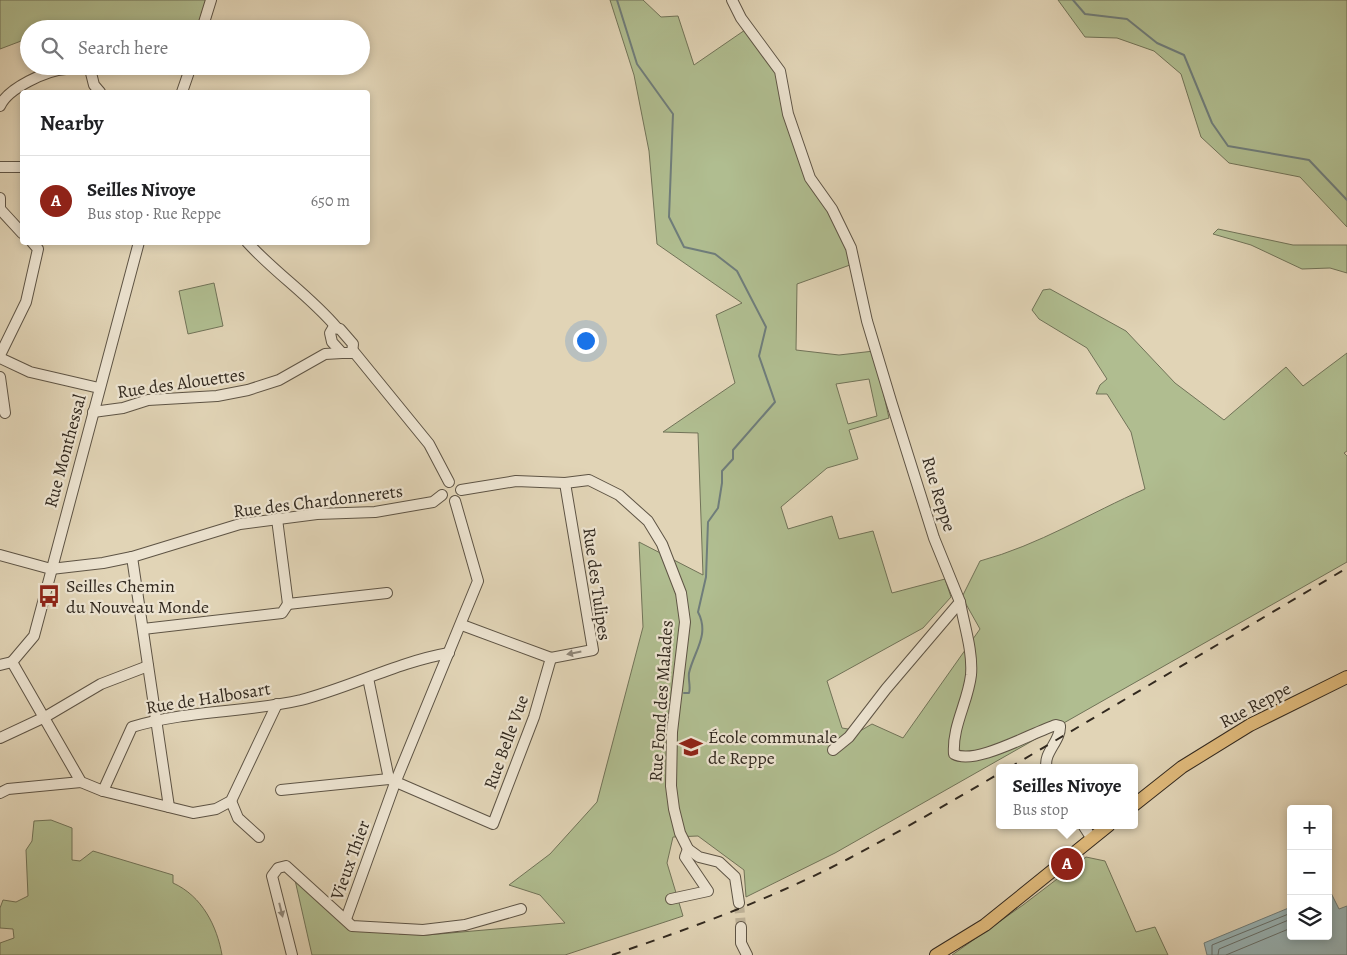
<!DOCTYPE html>
<meta charset="utf-8">
<style>
body{margin:0;font-family:Alegreya,serif;background:#f2f2f2;color:#202124}
.controls{position:absolute;right:15px;bottom:15px;display:grid;overflow:hidden;border-radius:5px;box-shadow:0 2px 8px #0003}
.controls button{width:45px;height:45px;display:grid;place-items:center;padding:0;border:0;border-bottom:1px solid #e0e0e0;background:#fff;color:#202124;font:25px sans-serif}
.you{position:absolute;left:585px;top:340px;width:18px;height:18px;margin:-12px;border:4px solid #fff;border-radius:50%;background:#1a73e8;box-shadow:0 0 0 8px #1a73e833}
.badge{display:grid;place-items:center;width:32px;height:32px;border-radius:50%;background:#8f2418;color:#fff;font-size:16px;font-weight:700}
.pin{position:absolute;translate:-50% -50%;border:2px solid #fff;box-shadow:0 1px 5px #0006}
.popup{position:absolute;left:996px;top:764px;width:142px;height:65px;box-sizing:border-box;display:grid;place-content:center;border-radius:5px;background:#fff;filter:drop-shadow(0 1px 4px #0005);font-size:16px;white-space:nowrap;color:#757577}
.popup b{font-size:19px;color:#202124}
.popup::after{content:'';position:absolute;left:50%;top:100%;margin-left:-10px;border:10px solid transparent;border-top-color:#fff}
.list{margin:0;padding:0;list-style:none}
h2{display:flex;justify-content:space-between;align-items:center;height:65px;margin:0;padding:0 20px;font-size:21px}
h2 small{font-size:16px;font-weight:400;color:#757577}
.list li{display:grid;grid-template-columns:32px 1fr auto;gap:15px;align-items:center;box-sizing:border-box;height:90px;padding:0 20px;border-top:1px solid #e0e0e0}
.list b{display:block;font-size:19px;white-space:nowrap}
.list p{margin:0;font-size:16px;white-space:nowrap;color:#757577}
.list em{font-size:16px;font-style:normal;color:#757577}
.icon{flex:none;width:28px;height:28px;fill:none;stroke:currentColor;stroke-width:2;stroke-linecap:round;stroke-linejoin:round}
.map{position:relative;flex:none;width:1347px;height:955px;overflow:hidden}
.search{position:absolute;background:#fff;box-shadow:0 2px 8px #0003;left:20px;top:20px;width:350px;height:55px;display:flex;align-items:center;gap:12px;box-sizing:border-box;padding:0 18px;border-radius:28px;color:#757577;font-size:19px}
.panel{position:absolute;background:#fff;box-shadow:0 2px 8px #0003;left:20px;top:90px;width:350px;height:155px;border-radius:5px}
.map>svg:first-child{display:block}
.green{fill:#b0bd90;stroke:#717358;fill-rule:evenodd}
.water{fill:#98b5b8;stroke:#6f7d7b}
.lines{fill:none;stroke-linecap:round;stroke-linejoin:round}
.shore{stroke:#656f6c;stroke-width:1}
.stream{stroke:#6f7d7b;stroke-width:2}
.minor-tunnel{stroke:#beb298;stroke-width:10;stroke-dasharray:10 5;stroke-linecap:butt}
.minor-casing{stroke:#5e5445;stroke-width:12}
.major-casing{stroke:#32291f;stroke-width:14}
.minor{stroke:#ece3d0;stroke-width:10}
.major{stroke:#e0ba7b;stroke-width:12}
.rail{stroke:#32291f;stroke-width:2;stroke-dasharray:9 9;stroke-linecap:butt}
.oneway{fill:#8f8678}
.labels{text-anchor:middle;stroke-width:4.5;stroke-linejoin:round;paint-order:stroke}
.street-label{font-size:18px;fill:#32291f;stroke:#ece3d0}
.poi-label{font-size:18px;fill:#32291f;stroke:#ece3d0;text-anchor:start}
</style>
<div class="map">
<svg width="1347" height="955" viewBox="0 0 1347 955">
<rect width="100%" height="100%" fill="#e1d4b6"/>
<filter id="stains"><feTurbulence type="fractalNoise" baseFrequency=".004" numOctaves="4"/><feColorMatrix values="0 0 0 0 .2 0 0 0 0 .09 0 0 0 0 .02 0 0 0 .5 -.17"/></filter>
<radialGradient id="worn" r=".72"><stop offset=".6" stop-color="#630" stop-opacity="0"/><stop offset="1" stop-color="#630" stop-opacity=".3"/></radialGradient>
<g class="green">
<path d="M0 0H211L202 29H29V38L0 49Z"/>
<path d="M610 0H643L661 17 678 16 694 65 745 30 777 72 794 144 848 249 850 265 797 284 796 350 839 355 874 351 889 418 849 430 858 459 827 468 781 507 788 529 832 516 839 539 873 531 892 593 945 579 951 597 923 628 827 681 842 728 860 731 872 724 903 738 980 629 962 597 980 561C1039 545 1090 513 1145 489L1131 432 1107 394H1096L1100 385 1107 379 1087 348 1039 319 1032 310 1043 290 1050 289 1126 331 1175 383 1224 420 1286 367 1303 386 1347 353V451L1344 453 1347 456V562L835 853 746 897 744 870 698 836 673 837 667 863 683 916 565 955H312L295 880 349 930 399 931V934L427 935 565 923 540 895 509 885 550 854 597 802 643 627 639 542 703 575 698 433 663 432 735 383 716 315 742 303 657 244 649 151 634 75ZM869 379 877 416 848 424 836 384Z"/>
<path d="M1058 0H1347V227L1300 177 1229 163 1201 137 1181 74 1154 51 1117 38 1085 37Z"/>
<path d="M1218 229 1293 245H1347V273L1330 268 1302 269 1251 245 1213 234Z"/>
<path d="M214 283 223 326 188 334 179 291Z"/>
<path d="M51 820 72 828V860L80 861 93 851 173 875V883C202 896 217 926 222 955H0V943L14 938 13 929 0 928V908L3 900 16 902 28 896 26 850 32 841 34 821Z"/>
<path d="M1086 857 1105 861 1136 932 1155 927 1168 955H952L1023 905Z"/>
</g>
<path class="water" d="M1330 891 1339 909 1347 906V955H1207L1204 943 1291 907V936H1328V892Z"/>
<g class="lines">
<g class="shore">
<path d="M1212 955V945L1291 913"/>
<path d="M1218 955 1219 949 1291 919"/>
<path d="M1226 955 1291 928"/>
</g>
<g class="stream">
<path d="M617 0 637 64 673 114 669 217 684 247 715 254 737 271 766 327 759 356 775 402 733 450V459L722 471V483L718 508 708 522 706 577 698 612C710 635 694 651 689 673 688 680 691 687 689 693H684"/>
<path d="M1073 0 1085 14 1127 19 1157 43 1184 55 1212 123 1228 146 1309 160 1347 200"/>
</g>
<path class="minor-tunnel" d="M739 903 741 927"/>
<defs>
<g id="minor">
<path d="M732 0 741 18 780 71 788 114 810 178 832 209 851 248 867 321 891 401 934 538 960 602 886 689 849 737 833 750"/>
<path d="M202 29 211 0"/>
<path d="M182 92 191 66"/>
<path d="M0 106C8 88 47 70 66 69 74 68 82 69 90 69L94 85 100 92"/>
<path d="M0 167H22"/>
<path d="M0 198V209L22 233"/>
<path d="M247 242C275 273 310 296 337 328"/>
<path d="M333 328 340 329 353 344 352 353H342L332 342 330 333Z"/>
<path d="M354 352 429 444 449 482"/>
<path d="M0 355 26 302 38 249 32 242"/>
<path d="M0 358 30 372 99 388"/>
<path d="M0 377 5 413"/>
<path d="M93 412 123 408 148 400 217 396 248 390 279 380 325 354 342 353"/>
<path d="M461 490 516 481 565 483 589 480 619 495 648 521 662 544 681 593 685 622 672 732 671 786 674 809 680 833 688 849 699 857 719 862 735 877 739 903"/>
<path d="M277 519 288 604 387 593"/>
<path d="M0 555 51 569 103 563 132 557 240 524 317 514 375 512 433 502 442 495"/>
<path d="M132 557 169 807"/>
<path d="M960 602C964 625 973 651 971 675 968 702 952 726 954 754 975 766 1033 732 1056 725L1060 726C1061 741 1042 754 1047 768"/>
<path d="M143 629 282 613 288 604"/>
<path d="M551 658 593 650 565 483"/>
<path d="M12 662 81 782 103 791 132 727C187 710 245 713 301 700 351 687 398 662 449 653"/>
<path d="M12 662 34 636 139 242"/>
<path d="M0 665 12 662"/>
<path d="M368 678 389 779 493 824 534 717 551 658 462 625"/>
<path d="M0 738 45 717 101 684 148 666"/>
<path d="M281 790 389 779"/>
<path d="M103 791 193 813 216 809 231 801 277 704"/>
<path d="M0 793 8 789 81 782"/>
<path d="M231 801 238 818 259 837"/>
<path d="M1083 825 1092 839"/>
<path d="M671 899 708 891 685 857 688 849"/>
<path d="M346 919 395 783 478 581 455 501"/>
<path d="M741 927V943L747 955"/>
<path d="M292 955 272 876 278 868 286 866 352 926 423 930 465 925 521 909"/>
</g>
<g id="major">
<path d="M1134 805 1182 767 1250 725 1347 677"/>
<path d="M936 955 985 925 1109 825"/>
</g>
</defs>
<use href="#minor" class="minor-casing"/>
<use href="#major" class="major-casing"/>
<use href="#minor" class="minor"/>
<use href="#major" class="major"/>
<g class="rail">
<path d="M1009 768 1347 568"/>
<path d="M612 955C692 928 773 898 848 859 899 832 949 803 1000 773"/>
</g>
</g>
<defs><path id="oneway-solid" d="M-6-.8H1V-3.2L6.5 0L1 3.2V.8H-6Z" transform="scale(1.25)"/></defs>
<g class="oneway">
<use href="#oneway-solid" transform="translate(574 653) rotate(169)"/>
<use href="#oneway-solid" transform="translate(281 910) rotate(76)"/>
</g>
<defs>
<symbol id="bus-bare" viewBox="-9 -9 18 18"><path d="M-5-6H5V4H4V6H2V4H-2V6H-4V4H-5ZM-3.5-4V0h7V-4ZM-3.5 1.2v1.5H-2V1.2ZM2 1.2v1.5H3.5V1.2Z" fill="#8f2418" stroke="#ece3d0" stroke-width="2.5" paint-order="stroke"/></symbol>
<symbol id="school-bare" viewBox="-9 -9 18 18"><path d="M0-5L7-2L0 1L-7-2ZM-4 1L0 2.5L4 1V4Q0 6-4 4Z" fill="#8f2418" stroke="#ece3d0" stroke-width="2.5" paint-order="stroke"/></symbol>
</defs>
<g fill-rule="evenodd">
<use href="#bus-bare" x="33" y="580" width="32" height="32"/>
<use href="#school-bare" x="675" y="731" width="32" height="32"/>
</g>
<g class="labels">
<g class="street-label">
<text transform="translate(181 383) rotate(-8)" y="6">Rue des Alouettes</text>
<text transform="translate(65 451) rotate(-75)" y="6">Rue Monthessal</text>
<text transform="translate(939 494) rotate(73)" y="6">Rue Reppe</text>
<text transform="translate(318 501) rotate(-7)" y="6">Rue des Chardonnerets</text>
<text transform="translate(597 584) rotate(82)" y="6">Rue des Tulipes</text>
<text transform="translate(208 698) rotate(-9)" y="6">Rue de Halbosart</text>
<text transform="translate(661 701) rotate(-86)" y="6">Rue Fond des Malades</text>
<text transform="translate(1255 705) rotate(-28)" y="6">Rue Reppe</text>
<text transform="translate(506 742) rotate(-70)" y="6">Rue Belle Vue</text>
<text transform="translate(350 860) rotate(-70)" y="6">Vieux Thier</text>
</g>
<g class="poi-label">
<text x="66" y="592">Seilles Chemin<tspan x="66" dy="21">du Nouveau Monde</tspan></text>
<text x="708" y="743">École communale<tspan x="708" dy="21">de Reppe</tspan></text>
</g>
</g>
<rect width="100%" height="100%" filter="url(#stains)"/>
<rect width="100%" height="100%" fill="url(#worn)"/>
</svg>
<div class="controls">
<button>+</button>
<button>−</button>
<button><svg class="icon" aria-label="layers" viewBox="0 0 24 24"><path d="M12 4l9 5-9 5-9-5zM3 14l9 5 9-5"/></svg></button>
</div>
<div class="you"></div>
<div class="pin badge" style="left:1067px;top:864px">A</div>
<div class="popup"><b>Seilles Nivoye</b>Bus stop</div>
<div class="search"><svg class="icon" aria-label="search" viewBox="0 0 24 24"><circle cx="10" cy="10" r="6"/><path d="M15 15l6 6"/></svg>Search here</div>
<section class="panel">
<h2>Nearby<small></small></h2>
<ul class="list">
<li><span class="badge">A</span><div><b>Seilles Nivoye</b><p>Bus stop · Rue Reppe</p></div><em>650 m</em></li>
</ul>
</section>
</div>
